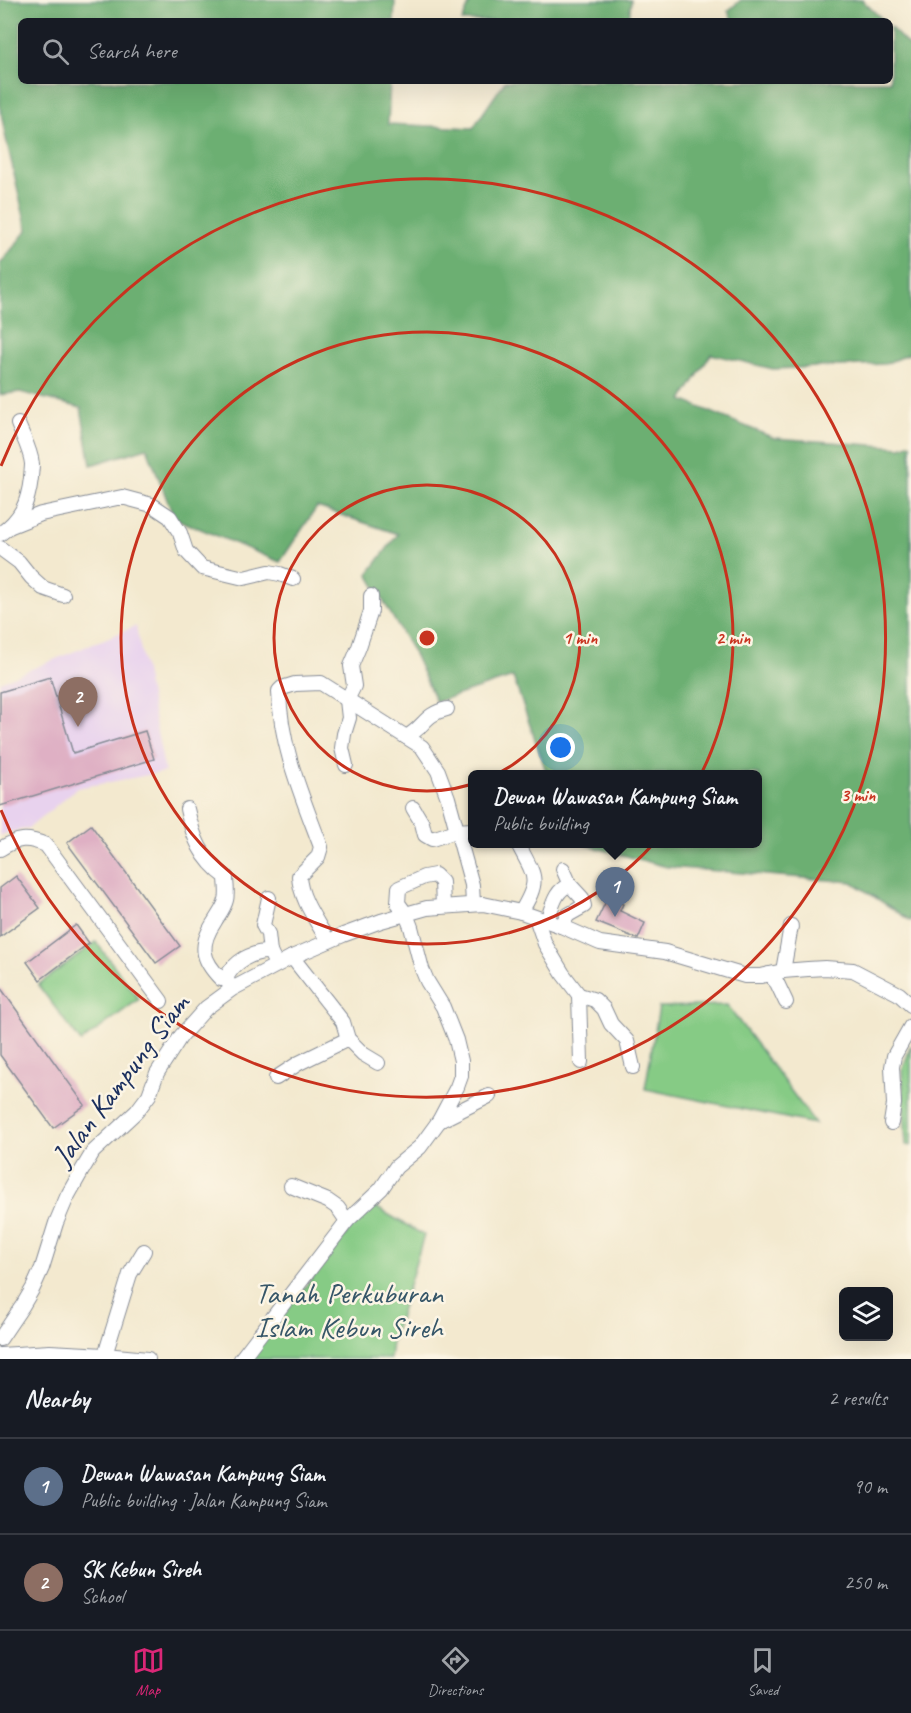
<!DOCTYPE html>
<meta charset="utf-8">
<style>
body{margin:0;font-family:Caveat,sans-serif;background:#20242c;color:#f1f3f6}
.controls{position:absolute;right:18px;bottom:18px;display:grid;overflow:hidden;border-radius:9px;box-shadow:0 6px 24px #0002}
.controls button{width:54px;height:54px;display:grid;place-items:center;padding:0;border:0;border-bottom:2px solid #363941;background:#171b24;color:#f1f3f6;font:30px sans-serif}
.you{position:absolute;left:561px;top:748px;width:21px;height:21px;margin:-15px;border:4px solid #fff;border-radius:50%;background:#1a73e8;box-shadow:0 0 0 9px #1a73e833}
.badge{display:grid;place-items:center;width:39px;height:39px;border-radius:50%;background:#db2777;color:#fff;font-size:20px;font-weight:700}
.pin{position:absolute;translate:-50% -50px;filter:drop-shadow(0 2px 3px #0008)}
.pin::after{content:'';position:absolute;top:32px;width:21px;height:18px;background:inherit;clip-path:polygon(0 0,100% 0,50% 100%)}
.popup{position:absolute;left:468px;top:770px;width:294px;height:78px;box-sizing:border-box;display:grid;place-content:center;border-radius:9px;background:#171b24;filter:drop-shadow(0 2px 4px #0005);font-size:20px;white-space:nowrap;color:#9ea1a6}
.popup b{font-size:22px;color:#f1f3f6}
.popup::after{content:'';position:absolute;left:50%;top:100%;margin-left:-12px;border:12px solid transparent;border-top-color:#171b24}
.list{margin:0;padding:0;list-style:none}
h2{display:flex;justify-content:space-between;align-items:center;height:78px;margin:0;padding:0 24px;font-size:26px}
h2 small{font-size:20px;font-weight:400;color:#9ea1a6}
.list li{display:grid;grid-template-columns:39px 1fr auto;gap:18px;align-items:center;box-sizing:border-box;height:96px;padding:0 24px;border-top:2px solid #363941}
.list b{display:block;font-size:22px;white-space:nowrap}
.list p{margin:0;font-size:20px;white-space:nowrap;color:#9ea1a6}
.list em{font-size:20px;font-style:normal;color:#9ea1a6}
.icon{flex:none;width:33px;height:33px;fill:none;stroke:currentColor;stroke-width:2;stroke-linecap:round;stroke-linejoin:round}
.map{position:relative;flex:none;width:911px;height:1359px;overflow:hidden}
.search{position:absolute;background:#171b24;box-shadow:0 6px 24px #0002;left:18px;right:18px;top:18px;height:66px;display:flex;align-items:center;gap:15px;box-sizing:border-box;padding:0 21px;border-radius:9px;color:#9ea1a6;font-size:22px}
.sheet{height:270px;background:#171b24}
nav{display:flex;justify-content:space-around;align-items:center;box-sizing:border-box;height:84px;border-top:2px solid #363941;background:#171b24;font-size:16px;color:#9ea1a6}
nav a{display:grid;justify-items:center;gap:3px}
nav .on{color:#db2777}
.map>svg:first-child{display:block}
.built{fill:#e8d2ee}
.green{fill:#86cb85;stroke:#507d72;stroke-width:1.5}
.forest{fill:#6caf72;stroke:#446f68;stroke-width:1.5}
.building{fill:#dfb0c4}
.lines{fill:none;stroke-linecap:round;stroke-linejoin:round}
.minor-casing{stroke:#878c96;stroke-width:16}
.minor{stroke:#fff;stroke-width:14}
.ring{fill:none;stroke:#c8321e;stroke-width:3}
.labels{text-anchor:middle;stroke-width:5;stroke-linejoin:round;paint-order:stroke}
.street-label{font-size:30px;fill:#1b2f5e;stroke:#fcf5e5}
.park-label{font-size:30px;fill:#365668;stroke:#fcf5e5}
.centre{fill:#c8321e;stroke:#fcf5e5;stroke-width:3}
.ring-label{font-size:18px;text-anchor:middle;font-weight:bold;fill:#c8321e;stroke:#fcf5e5;stroke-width:5;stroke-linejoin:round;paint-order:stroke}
</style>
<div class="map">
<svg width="911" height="1359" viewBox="0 0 911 1359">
<rect width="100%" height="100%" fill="#fcf5e5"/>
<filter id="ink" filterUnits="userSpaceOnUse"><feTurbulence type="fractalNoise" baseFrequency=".0167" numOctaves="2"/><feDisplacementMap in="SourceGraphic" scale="12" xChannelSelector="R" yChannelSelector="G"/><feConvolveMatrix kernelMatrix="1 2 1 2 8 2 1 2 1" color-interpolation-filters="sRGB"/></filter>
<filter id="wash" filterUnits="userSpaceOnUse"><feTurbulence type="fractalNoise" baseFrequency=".008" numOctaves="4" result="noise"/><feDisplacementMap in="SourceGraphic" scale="24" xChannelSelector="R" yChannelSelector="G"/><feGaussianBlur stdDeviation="1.35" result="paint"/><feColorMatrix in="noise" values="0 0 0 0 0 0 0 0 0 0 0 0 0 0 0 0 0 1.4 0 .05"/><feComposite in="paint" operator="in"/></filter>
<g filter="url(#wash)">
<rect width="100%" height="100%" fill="#f3e9cf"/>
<path class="built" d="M136 626 165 772 77 788 29 828 6 833 0 836V682Z"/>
<g class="green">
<path d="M96 942 139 999 81 1042 38 985Z"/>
<path d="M727 1005 815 1123V1124L645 1089 659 1007Z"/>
<path d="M911 1045V1146L906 1145 902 1071Z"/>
<path d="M370 1204 424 1235 392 1342 390 1359H248Z"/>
</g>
<g class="forest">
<path d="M0 0H395L394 21H21V81H390L388 124 473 128 505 81H890V27L911 48V353L885 364 773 369 711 354 682 400 774 438 901 447 911 443V921L852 882 667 867 582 844H758V774H547L513 677 436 702 415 656 368 574 398 534 317 507 280 562 174 518 147 448 91 465 81 408 20 392 0 395V264L27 230 5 134 0 107Z"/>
<path d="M471 0H631L629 21H462Z"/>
<path d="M741 0H862L884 21H733L728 11Z"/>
</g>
<g id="blocks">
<g class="building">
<path d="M50 677 73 753 145 731 154 759 0 806V692Z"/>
<path d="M91 825 180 946 156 963 67 843Z"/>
<path d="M16 876 40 908 0 937V888Z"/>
<path d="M608 897 623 904 620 911 645 923 638 939 596 922Z"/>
<path d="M76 925 89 943 40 980 27 962Z"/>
<path d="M0 987 85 1105 53 1128 0 1055Z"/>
</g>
</g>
</g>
<g filter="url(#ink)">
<use href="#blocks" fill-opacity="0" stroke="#878c96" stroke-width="1.5"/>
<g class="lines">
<defs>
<g id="minor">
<path d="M11 526 41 514 122 497 152 505 170 517 180 533 186 551 202 568 244 578 269 572 280 574 293 579"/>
<path d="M0 534C21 519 28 504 31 478 31 474 32 469 32 464 31 451 23 437 18 424"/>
<path d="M0 548 19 562 31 577 43 588 63 595"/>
<path d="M406 737C424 728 424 714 447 709"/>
<path d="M346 765 342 748 344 734 349 718 347 700 354 686 351 666 359 647 371 611V596"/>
<path d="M413 808 422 823 425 835 432 839 456 831 472 830"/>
<path d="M187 809C193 837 201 859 226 877 226 884 228 893 226 900 224 908 219 914 215 921 199 945 201 959 221 979L226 978"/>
<path d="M519 846C536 878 540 880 521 912"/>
<path d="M0 849C18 838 27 837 46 845L161 1001"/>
<path d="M269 898 263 925 268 934 270 952 276 965"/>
<path d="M536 918 545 944 563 974 579 995 595 1000 604 1009 611 1024 627 1041 633 1067"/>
<path d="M547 921C552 908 555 889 570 885"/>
<path d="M561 926 568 915 584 906 582 898 570 885 563 869"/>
<path d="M328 941C317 921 300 899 299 876L318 857 321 847C302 796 280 746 279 691L282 688 295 684 321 683 422 747 438 771 448 798 472 885 473 904"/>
<path d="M292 957 343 1022 348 1039 363 1054 378 1063"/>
<path d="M783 971 791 926"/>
<path d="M769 974 777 983 786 1002"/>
<path d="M230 986 226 978C234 962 252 951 270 952"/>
<path d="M579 995 581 1062"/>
<path d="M276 1078 299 1063 348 1039"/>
<path d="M439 1121 489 1096"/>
<path d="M891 1123 894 1104 892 1067 894 1056 911 1026"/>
<path d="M291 1186 328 1201 338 1208 347 1221"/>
<path d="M0 1339 23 1305 33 1288 42 1268 56 1223 67 1197 81 1172 93 1152 137 1111 149 1095 157 1073 181 1036 206 1008 232 989 292 957 343 935 381 921 427 908 483 904 521 912 561 926 600 943 665 952 745 976H761L783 971 808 969 825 968 853 970 899 994 911 1005"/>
<path d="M0 1355 50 1352 105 1355 148 1359"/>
<path d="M105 1355 130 1274 144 1251"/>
<path d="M241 1359 347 1221 381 1189 396 1167 420 1147 439 1121 457 1087 461 1076V1061L456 1040 443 1007 427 981 422 969 411 927 406 914 398 903 399 888 424 877 435 875 442 882 443 906"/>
</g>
</defs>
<use href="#minor" class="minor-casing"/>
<use href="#minor" class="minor"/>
</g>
</g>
<g class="ring">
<circle cx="427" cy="638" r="153"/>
<circle cx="427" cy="638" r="306"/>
<path d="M1 466A459 459 0 1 1 1 810"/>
</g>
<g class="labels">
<g class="street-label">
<text transform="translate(120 1080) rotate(-53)" y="10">Jalan Kampung Siam</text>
</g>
<g class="park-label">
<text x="349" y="1303">Tanah Perkuburan<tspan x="349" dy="34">Islam Kebun Sireh</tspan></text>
</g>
</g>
<circle cx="427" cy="638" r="9" class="centre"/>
<g class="ring-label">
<text x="580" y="644">1 min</text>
<text x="733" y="644">2 min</text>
<text x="858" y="801">3 min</text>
</g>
</svg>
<div class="controls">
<button><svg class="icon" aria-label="layers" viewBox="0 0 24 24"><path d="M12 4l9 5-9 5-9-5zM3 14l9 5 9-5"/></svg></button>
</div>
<div class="you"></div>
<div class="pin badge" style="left:615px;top:917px;background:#5c6f8a">1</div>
<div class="popup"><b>Dewan Wawasan Kampung Siam</b>Public building</div>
<div class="pin badge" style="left:78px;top:727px;background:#8d6e63">2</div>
<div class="search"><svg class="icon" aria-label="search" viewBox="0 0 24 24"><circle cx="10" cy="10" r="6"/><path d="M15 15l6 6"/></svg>Search here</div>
</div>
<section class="sheet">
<h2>Nearby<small>2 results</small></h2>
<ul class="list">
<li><span class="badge" style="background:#5c6f8a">1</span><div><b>Dewan Wawasan Kampung Siam</b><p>Public building · Jalan Kampung Siam</p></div><em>90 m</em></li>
<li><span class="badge" style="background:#8d6e63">2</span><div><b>SK Kebun Sireh</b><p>School</p></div><em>250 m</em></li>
</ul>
</section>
<nav>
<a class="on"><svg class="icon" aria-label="map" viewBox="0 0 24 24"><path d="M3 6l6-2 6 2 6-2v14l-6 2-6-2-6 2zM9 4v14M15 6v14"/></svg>Map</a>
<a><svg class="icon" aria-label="directions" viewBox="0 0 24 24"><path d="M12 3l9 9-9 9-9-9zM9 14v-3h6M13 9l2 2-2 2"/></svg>Directions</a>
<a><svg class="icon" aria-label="saved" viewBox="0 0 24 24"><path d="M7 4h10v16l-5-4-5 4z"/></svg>Saved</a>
</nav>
